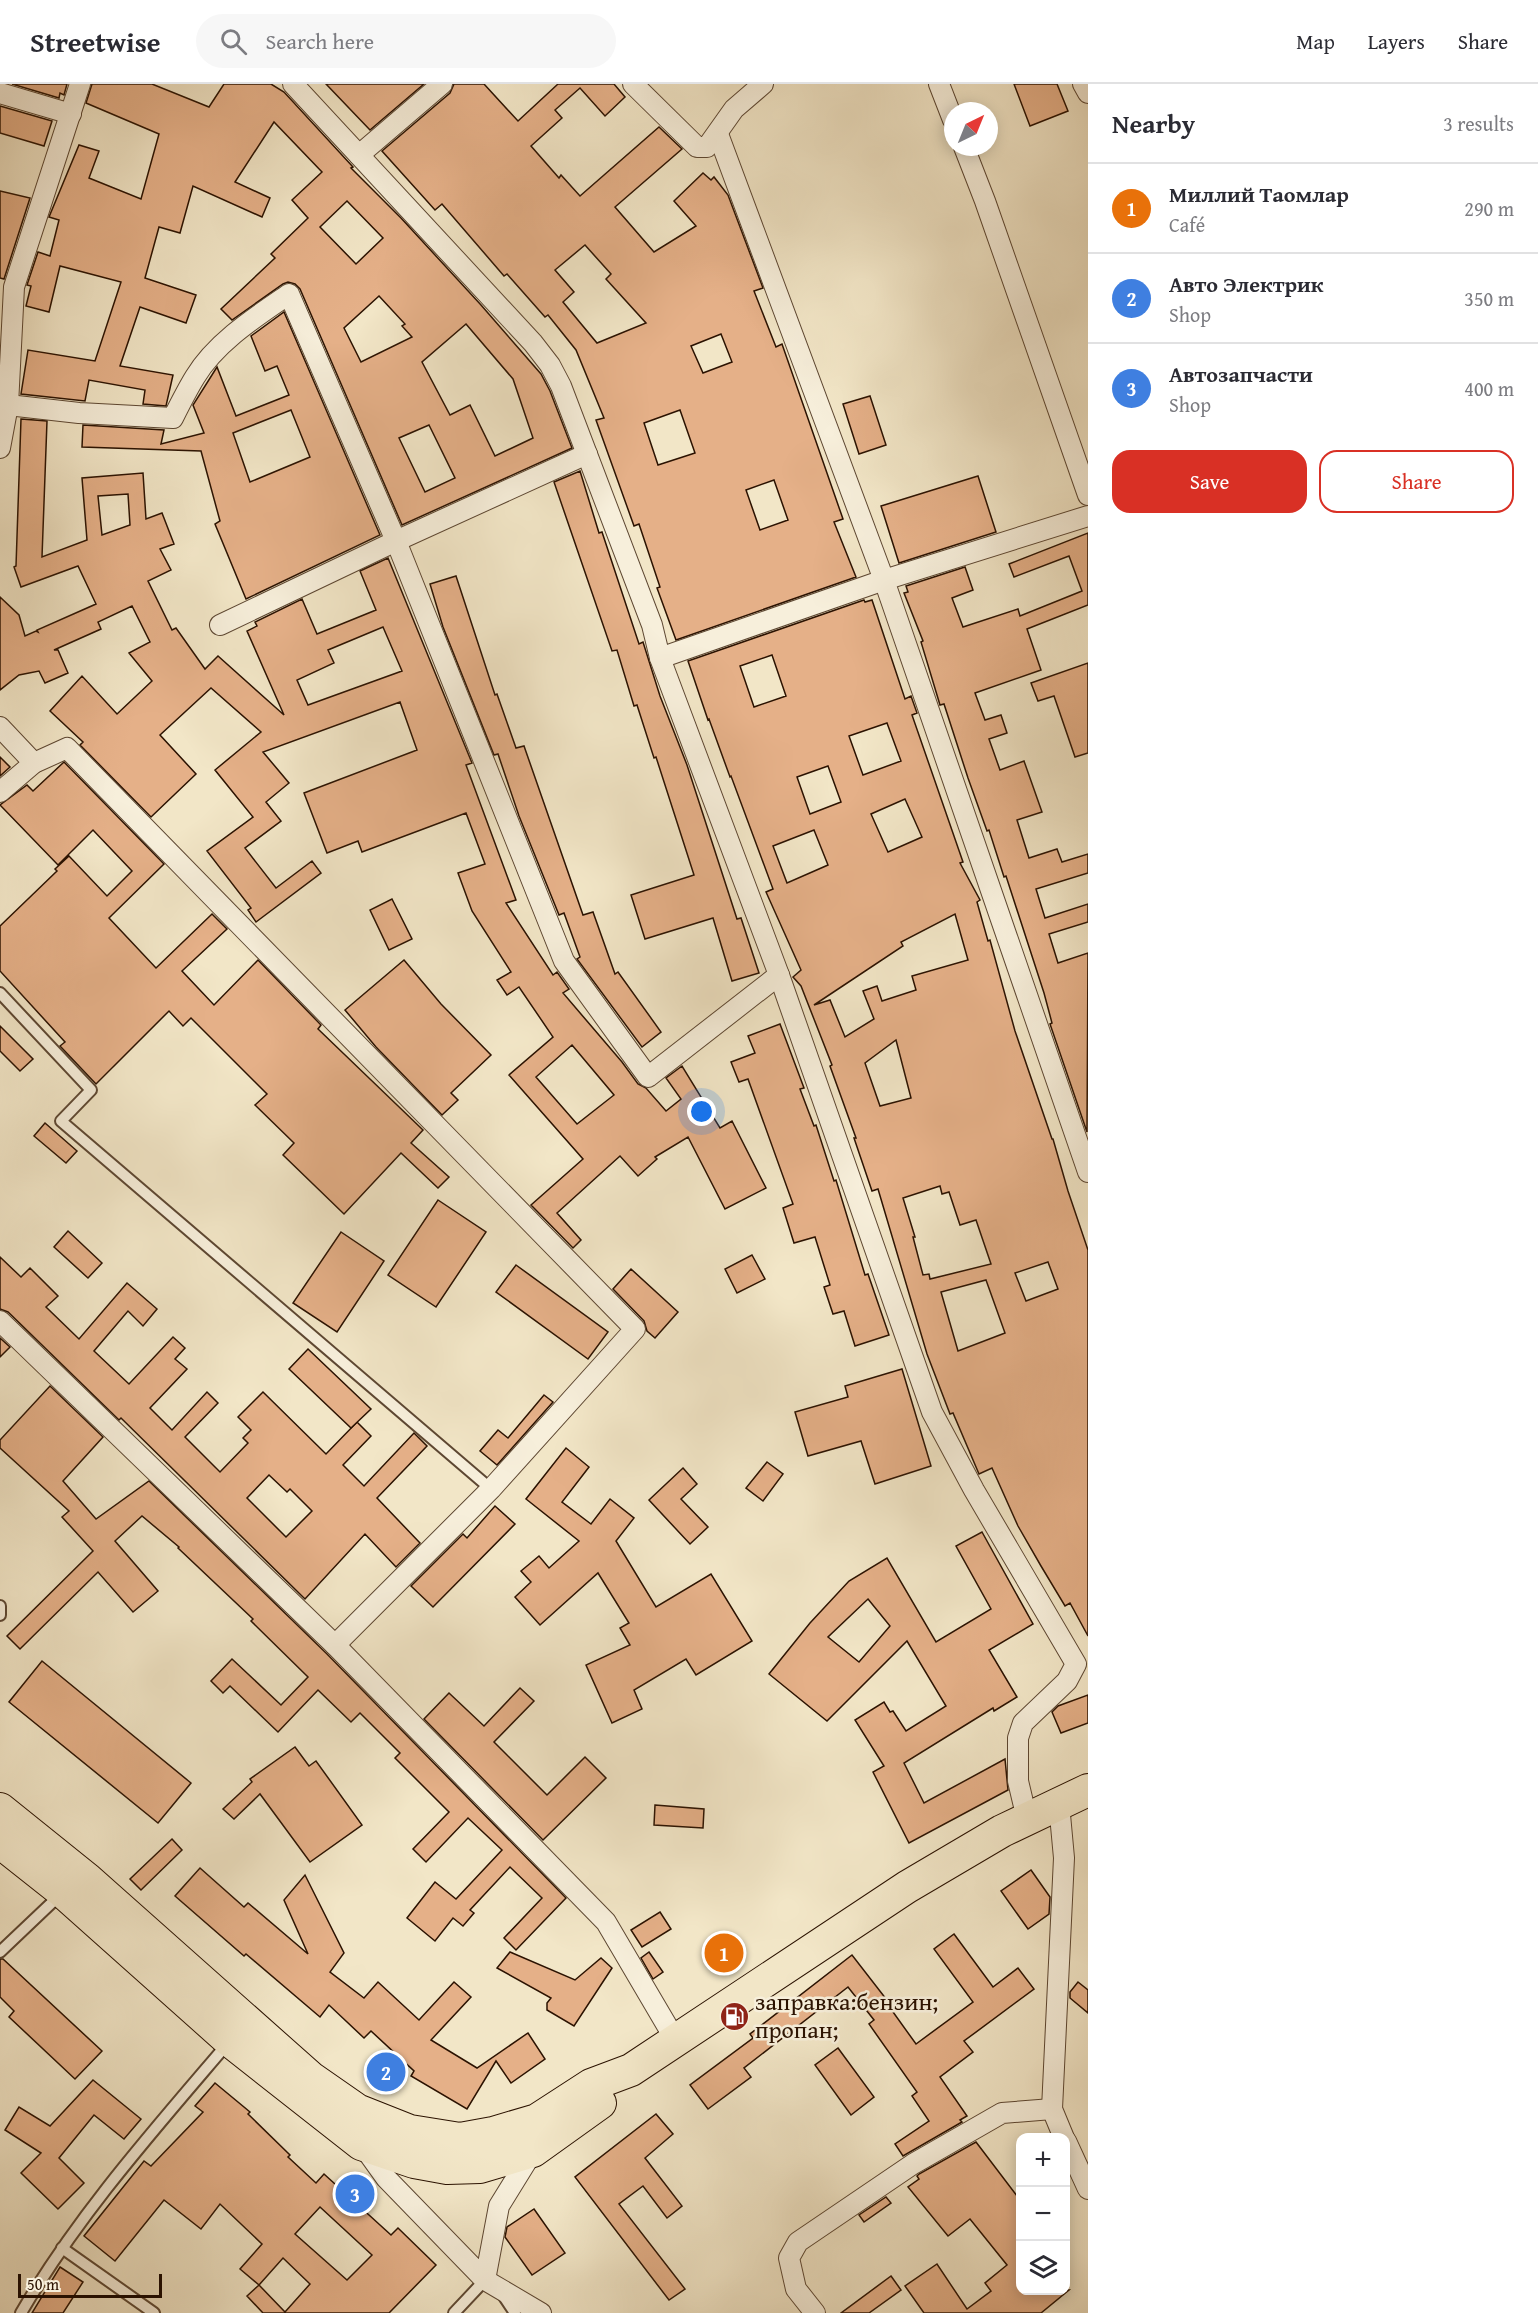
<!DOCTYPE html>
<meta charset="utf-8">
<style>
body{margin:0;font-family:"Gentium Book Plus",serif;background:#f7f7f7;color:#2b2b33}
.controls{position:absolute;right:18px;bottom:18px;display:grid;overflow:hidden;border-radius:12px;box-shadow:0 3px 15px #0003}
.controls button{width:54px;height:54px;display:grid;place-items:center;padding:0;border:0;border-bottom:2px solid #e1e1e2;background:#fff;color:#2b2b33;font:30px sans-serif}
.compass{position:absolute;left:944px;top:18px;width:54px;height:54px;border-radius:50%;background:#fff;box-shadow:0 3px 15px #0003;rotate:43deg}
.scale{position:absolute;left:18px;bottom:15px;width:144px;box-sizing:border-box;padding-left:6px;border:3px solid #2b1201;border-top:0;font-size:16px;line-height:21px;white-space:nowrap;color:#2b1201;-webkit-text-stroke:4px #f7efdb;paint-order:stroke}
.you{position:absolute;left:702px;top:1028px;width:21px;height:21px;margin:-15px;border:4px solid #fff;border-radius:50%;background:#1a73e8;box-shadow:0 0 0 9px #1a73e833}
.badge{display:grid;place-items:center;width:39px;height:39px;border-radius:50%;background:#d93025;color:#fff;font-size:20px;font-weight:700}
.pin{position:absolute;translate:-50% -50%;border:3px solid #fff;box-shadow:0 2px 6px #0006}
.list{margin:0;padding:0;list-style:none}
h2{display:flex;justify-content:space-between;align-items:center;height:78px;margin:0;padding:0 24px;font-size:26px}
h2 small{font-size:20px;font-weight:400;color:#7c7c81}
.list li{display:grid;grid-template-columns:39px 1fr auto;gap:18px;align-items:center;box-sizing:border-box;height:90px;padding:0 24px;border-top:2px solid #e1e1e2}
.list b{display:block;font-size:22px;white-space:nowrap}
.list p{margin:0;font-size:20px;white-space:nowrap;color:#7c7c81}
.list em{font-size:20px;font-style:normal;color:#7c7c81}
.actions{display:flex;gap:12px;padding:18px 24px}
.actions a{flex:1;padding:14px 0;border:2px solid #d93025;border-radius:18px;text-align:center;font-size:21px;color:#d93025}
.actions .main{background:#d93025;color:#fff}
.icon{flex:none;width:33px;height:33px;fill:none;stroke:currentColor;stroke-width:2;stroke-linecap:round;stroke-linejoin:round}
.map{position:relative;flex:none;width:1088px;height:2229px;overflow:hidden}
header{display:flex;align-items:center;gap:36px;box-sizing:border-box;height:84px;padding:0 30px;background:#fff;border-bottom:2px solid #e1e1e2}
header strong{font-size:28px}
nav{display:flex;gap:33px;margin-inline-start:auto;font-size:21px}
.search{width:420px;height:54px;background:#f7f7f7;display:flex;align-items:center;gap:15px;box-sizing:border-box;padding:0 21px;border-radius:33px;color:#7c7c81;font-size:22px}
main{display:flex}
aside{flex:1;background:#fff}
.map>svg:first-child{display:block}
.building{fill:#e5b088;stroke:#2b1201;stroke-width:1.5;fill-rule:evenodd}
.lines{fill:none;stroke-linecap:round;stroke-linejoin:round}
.lane-casing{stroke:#5d4732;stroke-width:14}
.street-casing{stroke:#5d4732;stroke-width:22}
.primary-casing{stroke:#2b1201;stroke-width:34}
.lane{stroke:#f7efdb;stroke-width:10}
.street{stroke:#f7efdb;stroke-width:20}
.primary{stroke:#f2e6c7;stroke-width:32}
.labels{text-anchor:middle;stroke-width:5;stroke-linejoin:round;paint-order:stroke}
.poi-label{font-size:24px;fill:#2b1201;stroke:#f7efdb;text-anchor:start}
</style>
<header>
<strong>Streetwise</strong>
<div class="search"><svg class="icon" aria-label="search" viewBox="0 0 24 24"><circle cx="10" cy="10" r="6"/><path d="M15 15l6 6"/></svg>Search here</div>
<nav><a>Map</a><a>Layers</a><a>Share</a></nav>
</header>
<main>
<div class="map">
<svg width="1088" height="2229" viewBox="0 0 1088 2229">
<rect width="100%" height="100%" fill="#f2e6c7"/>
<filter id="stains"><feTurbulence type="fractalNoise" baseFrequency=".00333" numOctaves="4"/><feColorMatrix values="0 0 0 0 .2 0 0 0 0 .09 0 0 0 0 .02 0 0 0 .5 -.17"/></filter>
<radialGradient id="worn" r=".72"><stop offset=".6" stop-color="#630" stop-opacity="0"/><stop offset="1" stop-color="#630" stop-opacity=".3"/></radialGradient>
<g class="building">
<path d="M12 0H67L64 11 60 9 59 14Z"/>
<path d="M92 0H152L209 23 224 0H271L284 8 353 83 351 84 401 134 481 221 541 290 550 307 572 364 402 441 300 205 295 200 288 198 283 200 232 236 221 225 275 174 271 170 308 134 292 116 322 88 274 38 235 98 270 114 262 133 193 102 180 149 159 143 145 194 196 211 186 239 140 223 120 282 173 291 166 322 143 320 145 306 89 296 85 317 21 310 28 266 95 277 121 198 60 182 49 228 26 222 31 202 27 201 38 168 50 172 59 136 49 133 79 61 99 67 89 94 141 115 159 50 86 19ZM347 117 383 154 356 180 320 143ZM379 212 405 240 402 242 412 253 361 278 344 244ZM466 240 513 295 533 354 495 372 470 321 450 331 422 278ZM429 341 455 394 425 408 399 354Z"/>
<path d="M326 0H424L370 46Z"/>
<path d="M454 0H484L518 37 558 0H614L625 13 605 32 580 4 555 26 562 34 531 62 559 94 561 91 580 112 659 43 682 65 615 123 654 168 696 142 674 117 703 89 711 96 714 93 728 111 763 204 754 207 776 263 782 260 843 435 834 438 856 493 676 556 657 504 660 503 639 440 634 442 596 336 604 334 576 266 548 231 545 233 507 190 504 192 442 120 435 126 382 67 450 9ZM585 161 611 190 606 195 646 239 597 259 563 218 574 208 555 186ZM721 250 732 278 703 289 691 262ZM680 326 695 369 658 381 644 339ZM774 396 788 436 760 446 746 406Z"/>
<path d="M1014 0H1057L1068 27 1030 42Z"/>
<path d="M0 22 52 37 44 62 0 49Z"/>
<path d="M0 107 30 114 4 195 0 194Z"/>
<path d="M284 228 380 451 246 515 215 440 220 437 201 367 82 363 83 341 164 346 161 360 204 349 193 321 217 283 236 332 289 311 277 282 265 287 251 252ZM291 326 310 373 250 398 233 349Z"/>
<path d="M870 312 886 361 859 370 843 320Z"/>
<path d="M21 335 47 337 42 473 87 456 82 394 143 389 146 435 162 429 174 460 160 465 171 486 148 497 172 546 176 544 205 585 218 572 284 631 247 547 257 542 255 538 302 515 317 550 376 526 360 487 388 474 472 679 466 681 516 816 506 819 553 891 557 888 569 905 563 909 622 978 638 1000 646 1004 666 1027 681 1015 666 994 682 982 720 1044 732 1037 766 1104 725 1125 688 1053 655 1073 657 1075 638 1092 620 1072 557 1129 581 1156 573 1164 531 1121 583 1075 509 991 553 953 519 903 507 911 497 896 511 888 472 827 458 789 485 780 466 729 362 768 358 757 327 769 304 709 417 666 400 618 263 668 289 699 266 718 281 737 245 764 276 804 312 777 321 789 256 838 248 826 251 824 207 767 253 733 215 686 261 648 211 604 160 651 196 690 151 733 80 661 83 658 50 627 82 592 117 630 152 597 129 569 150 558 132 522 98 538 101 545 54 566H58L68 589 45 599 39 587 19 591 0 606V513L19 531 25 552 36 547 38 548 37 546 96 520 78 482 21 503 14 483 16 482ZM128 410 130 441 102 451 98 412ZM383 543 402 587 308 621 297 596 334 579 328 566ZM572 961 614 1011 577 1040 536 993Z"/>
<path d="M580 387 599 449 602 448 639 560 643 558 660 612 687 681 737 835 741 834 759 889 732 897 713 834 645 855 631 811 694 791 656 673 654 674 637 621 634 622 617 566 612 567 554 398Z"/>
<path d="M978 392 996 448 899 479 881 422Z"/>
<path d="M1088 449V521L1027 545 1041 586 975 609 985 636 1001 631 1007 649 989 655 1000 686 1024 677 1042 728 1017 736 1029 774 1057 765 1062 778 1088 770V789L1036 805 1045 834 1088 820V838L1049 850 1058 879 1088 869 1087 1048 1050 940 1052 939 1044 909 1006 792 1004 793 989 746 987 747 968 694 944 620 940 621 921 558 923 557 904 509 908 508 906 502 965 483 973 506 952 514 963 543 1018 525 1020 532 1082 507 1069 472 1014 493 1009 480Z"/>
<path d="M456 492 495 611 497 610 516 664 524 662 583 831 593 828 615 890 618 888 661 948 642 963 577 875 580 873 564 829 559 831 519 732 498 670 494 671 443 543 430 500Z"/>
<path d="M864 516 865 518 872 516 905 615 911 612 917 629 912 631 963 778 960 779 980 816 977 818 988 857 990 856 1015 947 1052 1055H1053L1068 1107 1088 1166V1552L1070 1519 1065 1522 1041 1482 1018 1442 992 1384 979 1390 953 1329 950 1330 927 1270 878 1105 872 1107 854 1054H856L830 982 832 981 801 902 793 893 801 886 766 808 773 805 731 692 730 693 709 635 708 636 688 577ZM772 571 786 612 754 623 740 582ZM887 639 901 677 863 691 849 652ZM828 682 841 718 810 730 797 693ZM905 715 922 753 888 768 871 730ZM814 746 828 781 787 799 773 762ZM955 830 968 876 912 892 916 906 882 917 877 902 863 907 874 935 845 953 830 916 814 921 903 862 901 858ZM896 956 911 1014 880 1022 865 979ZM940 1102 942 1110 949 1108 960 1141 976 1136 991 1180 930 1195 929 1190 923 1191 913 1153H915L903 1114ZM1048 1178 1058 1205 1026 1217 1015 1189ZM986 1196 1005 1249 958 1267 941 1208Z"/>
<path d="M1088 579V669L1075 673 1054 612 1038 617 1031 599Z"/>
<path d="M0 673 10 683 0 692Z"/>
<path d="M64 678 164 780 109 834 156 884 212 830 227 845 182 887 214 921 258 876 321 941 318 945 423 1046 411 1059 449 1093 438 1104 401 1069 344 1130 283 1071 294 1059 255 1021 267 1010 191 934 183 942 169 927 96 1000 60 962 65 958 0 887V842L57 787 55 785 69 772 107 812 132 787 93 746 58 781 0 721 27 701 33 707Z"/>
<path d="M392 815 412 855 389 866 370 826Z"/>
<path d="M404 876 441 920 491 971 451 1009 458 1016 442 1031 376 963 345 926Z"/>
<path d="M780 940 804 1004 800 1005 814 1042 816 1041 834 1097 836 1096 865 1191 868 1190 889 1251 855 1262 844 1227 833 1230 824 1203 830 1201 815 1153 794 1159 783 1124 793 1120 748 995 739 998 731 978 755 969 748 952Z"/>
<path d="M0 942 33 975 20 987 0 967Z"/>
<path d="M45 1039 77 1067 66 1079 34 1052Z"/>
<path d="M438 1116 486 1148 436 1223 388 1191Z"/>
<path d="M68 1147 102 1179 88 1194 54 1163Z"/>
<path d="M341 1148 384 1177 337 1248 293 1219Z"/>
<path d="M752 1171 765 1195 737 1209 725 1185Z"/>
<path d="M0 1173 21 1193 30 1184 58 1212 46 1223 79 1255 127 1199 157 1225 143 1242 128 1227 94 1267 129 1300 173 1253 185 1264 175 1275 187 1285 150 1324 172 1346 207 1308 218 1319 185 1353 220 1388 248 1359 243 1354 251 1346 238 1333 263 1308 326 1370 357 1338 371 1352 343 1381 364 1402 414 1349 427 1362 377 1414 420 1459 396 1483 365 1450 305 1515 121 1334 119 1336 8 1228 0 1225ZM269 1391 287 1408 290 1405 312 1427 286 1453 247 1414Z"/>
<path d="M516 1181 608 1248 588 1275 496 1208Z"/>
<path d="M631 1185 678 1228 655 1254 647 1247 644 1237 613 1205Z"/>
<path d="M0 1254 10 1263 0 1273Z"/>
<path d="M308 1265 371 1325 351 1344 289 1285Z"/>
<path d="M902 1285 931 1382 875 1400 861 1357 808 1372 795 1328 848 1313 845 1302Z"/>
<path d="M50 1302 103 1353 63 1397 96 1435 149 1397 327 1570 566 1814 516 1866 504 1854 542 1814 510 1783 470 1826 474 1829 463 1842 453 1834 435 1857 407 1834 435 1798 456 1815 502 1766 468 1734 426 1778 413 1765 449 1728 395 1674 400 1669 360 1629 351 1638 318 1606 278 1648 230 1602 223 1609 211 1597 232 1575 281 1621 308 1593 251 1537 253 1535 178 1464 179 1463 142 1432 115 1457 158 1507 133 1528 98 1488 20 1565 7 1552 93 1467 62 1433 69 1427 0 1364V1356Z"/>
<path d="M544 1311 553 1318 497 1381 480 1367 498 1346 508 1354Z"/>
<path d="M566 1364 589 1383 562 1418 591 1440 610 1415 634 1434 616 1457 656 1523 711 1490 752 1557 696 1591 686 1575 634 1606 642 1625 612 1639 586 1581 630 1561 620 1544 629 1539 598 1489 540 1541 515 1513 531 1498 521 1487 539 1472 549 1484 579 1457 526 1415Z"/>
<path d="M767 1378 783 1390 763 1417 746 1404Z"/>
<path d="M683 1384 697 1400 681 1415 708 1443 690 1460 649 1416Z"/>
<path d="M495 1422 515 1440 433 1523 411 1502 463 1450 467 1454Z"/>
<path d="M982 1448 1033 1540 989 1566 1017 1613 994 1627 993 1624 904 1679 924 1719 1005 1675 1008 1706 909 1759 873 1688 884 1682 855 1636 884 1618 890 1628 893 1627 906 1647 946 1622 907 1557 827 1637 769 1590 810 1539 849 1497 887 1474 936 1558 991 1525 956 1462ZM868 1515 890 1542 859 1578 828 1553Z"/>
<path d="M42 1577 191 1699 158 1739 9 1618Z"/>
<path d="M520 1604 534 1617 494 1658 547 1711 585 1673 606 1694 543 1756 424 1635 449 1609 484 1642Z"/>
<path d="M1088 1611V1639L1061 1649 1052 1628 1058 1622Z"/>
<path d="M295 1663 309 1682 316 1677 362 1741 310 1778 260 1710 234 1735 223 1725 252 1698 250 1695Z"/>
<path d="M655 1721 704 1725 703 1744 654 1741Z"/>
<path d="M172 1755 182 1766 141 1806 130 1795Z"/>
<path d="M200 1784 244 1823 248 1819 308 1870 284 1816 305 1791 344 1869 330 1888 364 1914 378 1898 419 1936 454 1898 471 1913 431 1956 477 1984 528 1949 545 1975 511 1999 496 1977 467 2025 411 1992 414 1987 371 1947 364 1954 329 1921 320 1933 246 1870 244 1872 175 1812Z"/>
<path d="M1031 1786 1050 1813 1049 1830 1028 1845 1001 1807Z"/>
<path d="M660 1828 671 1845 642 1863 631 1846Z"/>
<path d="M954 1850 993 1903 1018 1884 1034 1905 964 1957 973 1968 940 1993 967 2032 960 2036 962 2038 903 2072 895 2060 929 2037 912 2012 917 2008 869 1940 874 1936 848 1903 744 1984 751 1993 708 2025 690 2001 753 1954 750 1950 852 1871 890 1920 888 1921 916 1960 973 1918 934 1865Z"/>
<path d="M510 1868 575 1896 601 1874 612 1884 574 1942 547 1926V1919L551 1914 497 1884Z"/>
<path d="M649 1868 663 1888 653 1895 641 1874Z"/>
<path d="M0 1875H3L102 1967 75 1995 9 1933 14 1927 0 1913Z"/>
<path d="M1078 1898 1088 1906V1929L1070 1914V1908Z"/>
<path d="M838 1964 874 2013 851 2031 815 1981Z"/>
<path d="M93 1996 141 2035 124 2055 94 2031 59 2074 84 2099 58 2125 21 2089 41 2069 5 2046 19 2023 50 2042Z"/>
<path d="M215 1999 250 2028 248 2030 290 2071 288 2073 316 2099 324 2090 391 2151 398 2144 436 2181 389 2229H263L247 2212 259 2201 240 2185 262 2160 220 2120 201 2145 164 2116 115 2177 84 2152 144 2077 151 2082 203 2028 195 2022ZM320 2123 372 2171 347 2196 295 2150ZM283 2174 310 2200 285 2228 259 2201Z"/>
<path d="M656 2030 673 2050 645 2074 682 2122 667 2134 643 2102 619 2120 685 2205 669 2216 575 2093Z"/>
<path d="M976 2058 1020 2116V2206H1069L1041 2229H924L905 2202 937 2180 967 2225 991 2207 985 2199 1007 2181 970 2135 948 2152 908 2103 919 2095 917 2092 919 2090Z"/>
<path d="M886 2113 891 2119 864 2138 859 2131Z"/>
<path d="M534 2125 565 2169 532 2191 505 2153 507 2143Z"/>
<path d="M60 2183 83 2198 63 2229H32Z"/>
<path d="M891 2192 901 2206 869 2229H841Z"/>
</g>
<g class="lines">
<defs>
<g id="lane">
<path d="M0 909 91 1006 61 1037 491 1405"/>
<path d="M0 1522V1531"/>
<path d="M0 1868 61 1810"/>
<path d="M62 2164 154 2229"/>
<path d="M503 2211 515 2229"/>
<path d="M21 2229C78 2131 154 2046 228 1959"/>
<path d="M454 2229 485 2196 487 2197"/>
</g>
<g id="street">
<path d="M293 0 533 259 550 281 561 302 652 541 660 574 779 891 932 1328 974 1406 1076 1580 1067 1597 1023 1639 1018 1654V1697L1027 1735"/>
<path d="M633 0 697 63H707L734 25 763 0"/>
<path d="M939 0 953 36"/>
<path d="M1083 0 1088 9"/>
<path d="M0 9 71 30"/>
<path d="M718 50 884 496 1088 1088"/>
<path d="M964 63 985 117 1088 411"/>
<path d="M359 71 442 0"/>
<path d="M8 321 79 329 173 334C180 320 187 306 195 293 216 258 257 232 289 210L396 457 564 877 648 993 779 891"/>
<path d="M0 364 8 321 14 203 80 0"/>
<path d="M220 541 396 457 587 370"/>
<path d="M660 574 884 496 1088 432"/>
<path d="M0 643 34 679"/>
<path d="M0 708 34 679 67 664 635 1245 491 1405 335 1561"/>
<path d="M0 1237 335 1561 606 1838 676 1957"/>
<path d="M1059 1720 1064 1774 1052 2025 1064 2054"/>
<path d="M1066 2057 1088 2105"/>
<path d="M363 2062 386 2094 485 2196 499 2122 533 2067"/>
<path d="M485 2196 541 2229"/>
<path d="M815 2229 796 2205 789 2174 798 2158 913 2080 1002 2029 1052 2025"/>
</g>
<g id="primary">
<path d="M0 1725 87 1795 311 1994 357 2026 410 2047 460 2055 493 2049 537 2036 591 2001 631 1986 907 1803 1002 1747 1088 1706"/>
<path d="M0 1758 63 1808 230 1957 361 2060 414 2078 447 2084 480 2083 533 2067 600 2019"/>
</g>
</defs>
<use href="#lane" class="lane-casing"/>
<use href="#street" class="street-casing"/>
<use href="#primary" class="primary-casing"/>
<use href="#lane" class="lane"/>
<use href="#street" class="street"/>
<use href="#primary" class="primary"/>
</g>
<defs>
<symbol id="fuel-disc" viewBox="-11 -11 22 22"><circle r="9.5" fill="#8f2418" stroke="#f7efdb"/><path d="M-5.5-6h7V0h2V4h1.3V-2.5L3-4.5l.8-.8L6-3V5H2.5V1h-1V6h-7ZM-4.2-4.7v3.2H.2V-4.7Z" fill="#fff"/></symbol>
</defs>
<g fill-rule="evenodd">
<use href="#fuel-disc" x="718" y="1916" width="33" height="33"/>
</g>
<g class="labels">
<g class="poi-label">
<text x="755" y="1926">заправка:бензин;<tspan x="755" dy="28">пропан;</tspan></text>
</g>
</g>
<rect width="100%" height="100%" filter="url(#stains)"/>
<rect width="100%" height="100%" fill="url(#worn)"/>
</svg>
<div class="controls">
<button>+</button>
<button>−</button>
<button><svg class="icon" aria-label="layers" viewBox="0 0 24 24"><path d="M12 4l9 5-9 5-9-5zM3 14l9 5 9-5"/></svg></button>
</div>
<svg class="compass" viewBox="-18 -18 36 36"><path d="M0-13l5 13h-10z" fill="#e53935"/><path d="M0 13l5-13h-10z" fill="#7c7c81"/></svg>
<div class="scale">50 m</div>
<div class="you"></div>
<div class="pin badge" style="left:724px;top:1869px;background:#e8710a">1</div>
<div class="pin badge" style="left:386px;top:1988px;background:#3f7fe0">2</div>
<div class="pin badge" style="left:355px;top:2110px;background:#3f7fe0">3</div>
</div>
<aside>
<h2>Nearby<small>3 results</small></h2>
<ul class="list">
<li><span class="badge" style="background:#e8710a">1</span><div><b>Миллий Таомлар</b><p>Café</p></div><em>290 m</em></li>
<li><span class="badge" style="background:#3f7fe0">2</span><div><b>Авто Электрик</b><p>Shop</p></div><em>350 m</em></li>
<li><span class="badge" style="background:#3f7fe0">3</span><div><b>Автозапчасти</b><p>Shop</p></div><em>400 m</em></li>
</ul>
<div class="actions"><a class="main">Save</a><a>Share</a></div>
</aside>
</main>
